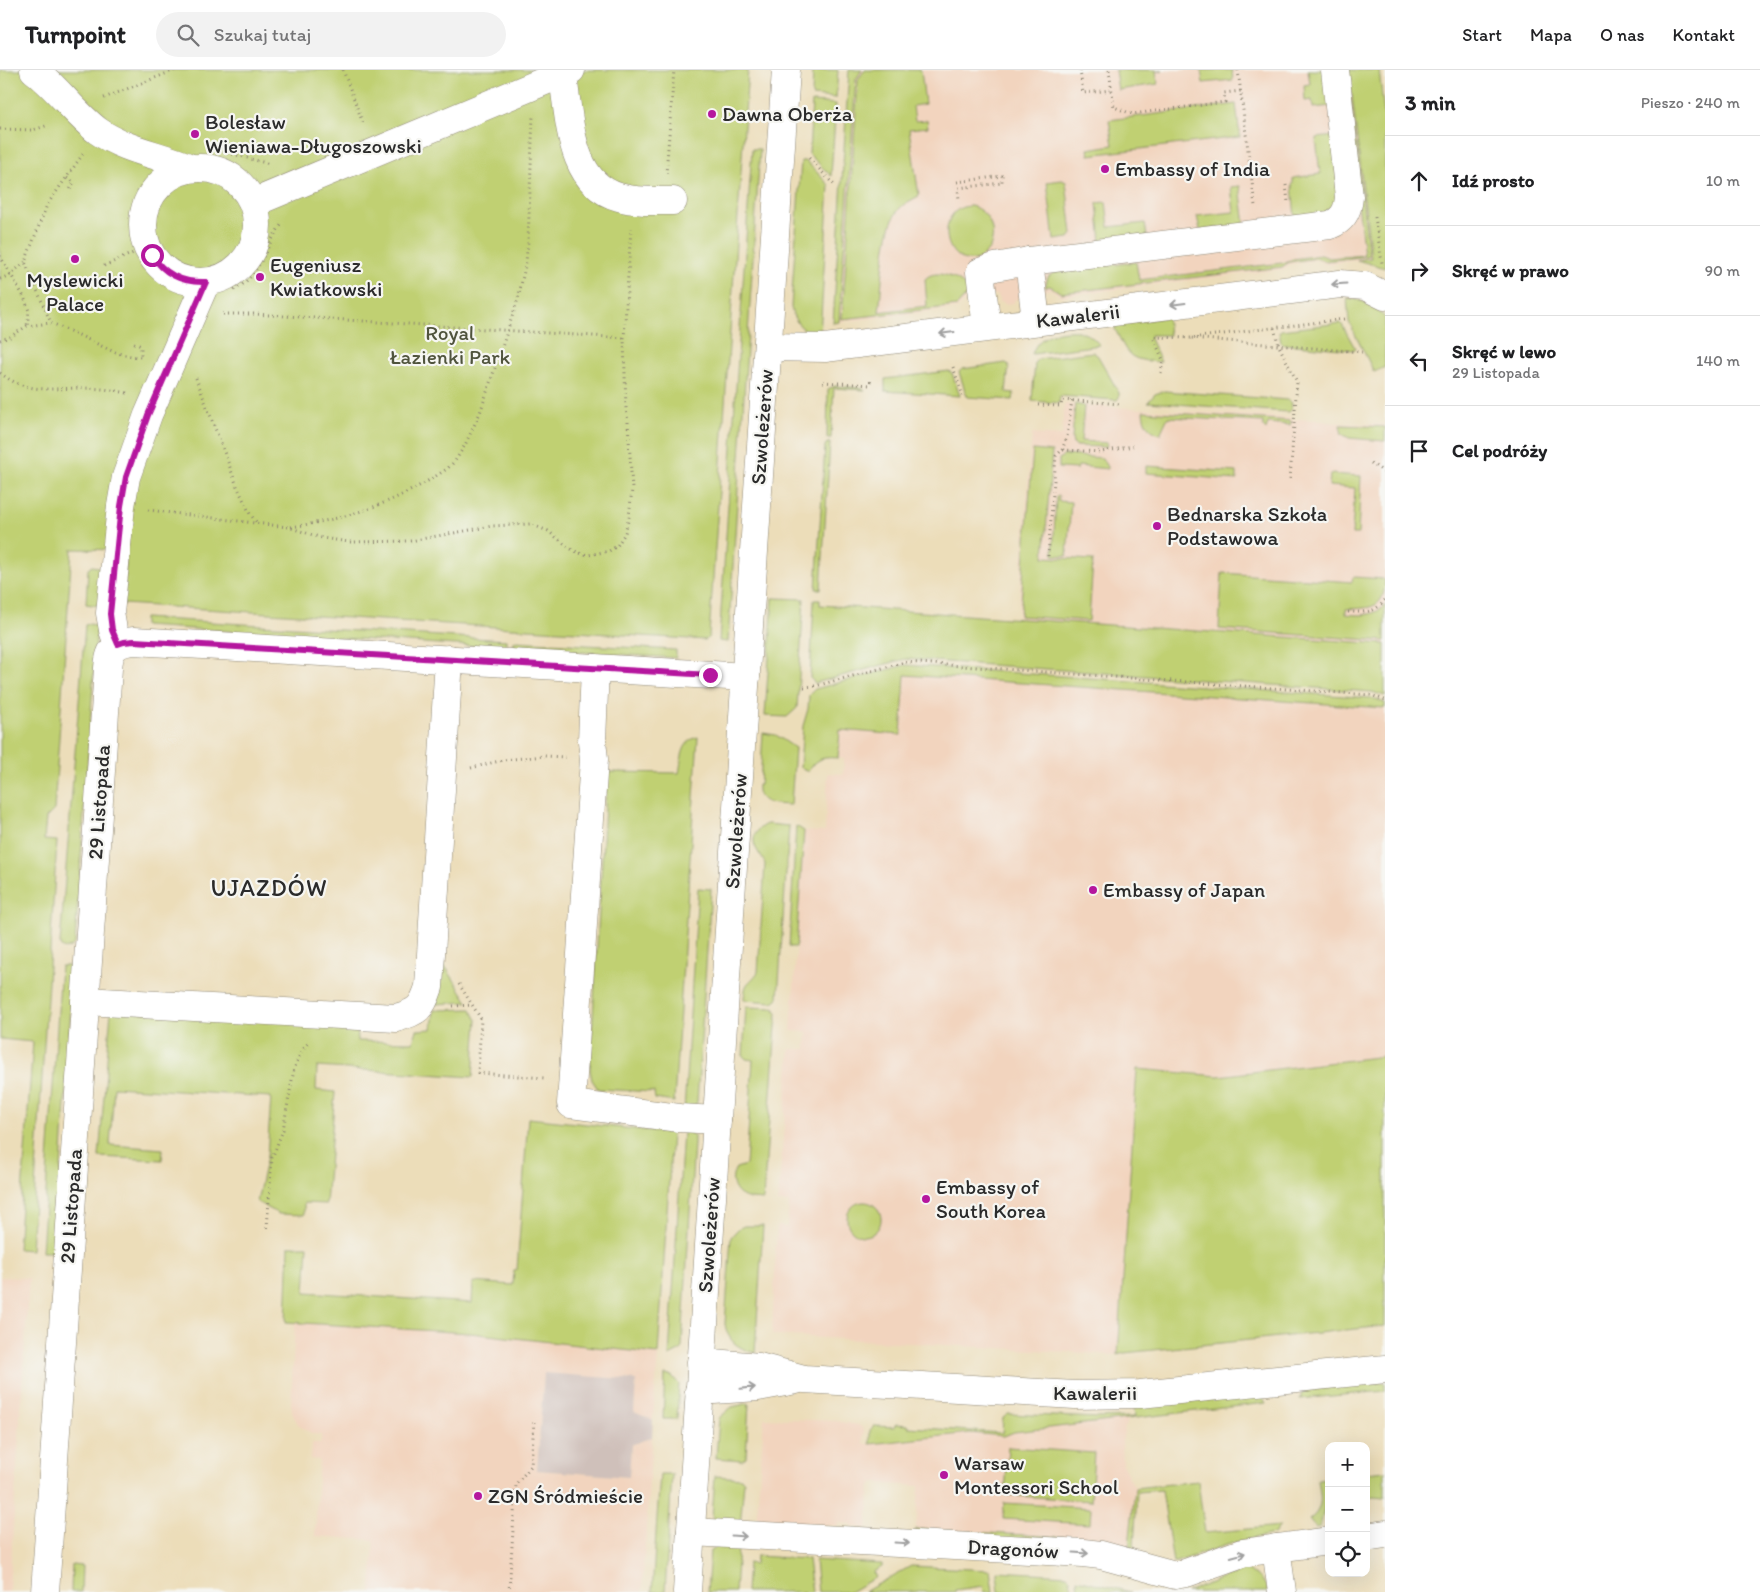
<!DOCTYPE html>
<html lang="pl">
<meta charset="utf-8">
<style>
body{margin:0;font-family:Itim,sans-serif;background:#f2f2f2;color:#202124}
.controls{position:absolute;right:15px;bottom:15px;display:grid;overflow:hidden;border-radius:10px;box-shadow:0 5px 20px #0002}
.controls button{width:45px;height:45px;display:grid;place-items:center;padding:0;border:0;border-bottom:1px solid #e0e0e0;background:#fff;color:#202124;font:25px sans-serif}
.stop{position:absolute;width:15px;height:15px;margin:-11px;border:4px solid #b5179e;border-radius:50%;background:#fff}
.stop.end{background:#b5179e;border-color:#fff;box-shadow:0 1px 5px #0008}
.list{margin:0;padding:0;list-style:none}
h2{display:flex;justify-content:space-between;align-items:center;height:65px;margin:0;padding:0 20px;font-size:21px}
h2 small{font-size:16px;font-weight:400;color:#757577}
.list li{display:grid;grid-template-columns:32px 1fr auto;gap:15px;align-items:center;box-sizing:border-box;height:90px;padding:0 20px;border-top:1px solid #e0e0e0}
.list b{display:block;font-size:19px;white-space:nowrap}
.list p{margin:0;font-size:16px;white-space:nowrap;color:#757577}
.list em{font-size:16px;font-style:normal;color:#757577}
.icon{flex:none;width:28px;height:28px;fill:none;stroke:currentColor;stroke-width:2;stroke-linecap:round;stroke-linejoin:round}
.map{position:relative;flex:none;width:1385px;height:1522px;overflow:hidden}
header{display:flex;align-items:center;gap:30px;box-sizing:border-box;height:70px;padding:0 25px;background:#fff;border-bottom:1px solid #e0e0e0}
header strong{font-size:24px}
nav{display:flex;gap:28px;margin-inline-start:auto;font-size:18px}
.search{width:350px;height:45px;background:#f2f2f2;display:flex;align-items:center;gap:12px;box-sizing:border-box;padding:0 18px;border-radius:28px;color:#757577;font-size:19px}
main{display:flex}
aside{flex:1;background:#fff}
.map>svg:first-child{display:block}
.built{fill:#f2d4be}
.industrial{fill:#cfc0ba}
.green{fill:#c0d072;stroke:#767e4e}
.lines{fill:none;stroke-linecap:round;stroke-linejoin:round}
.minor-casing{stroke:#8c8472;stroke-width:29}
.path{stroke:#8c8472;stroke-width:3;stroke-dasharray:1 4;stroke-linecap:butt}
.minor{stroke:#fff;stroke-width:28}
.oneway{stroke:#a0a0a0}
.route{stroke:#b5179e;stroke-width:6}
.poi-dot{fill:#b5179e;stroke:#f6f6f2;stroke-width:2}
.labels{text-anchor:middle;stroke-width:4.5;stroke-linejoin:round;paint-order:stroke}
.poi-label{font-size:21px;fill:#2b2b2b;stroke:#f6f6f2;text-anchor:start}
.street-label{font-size:21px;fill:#2b2b2b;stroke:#f6f6f2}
.park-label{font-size:21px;fill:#50543d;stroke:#f6f6f2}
.quarter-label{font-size:24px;letter-spacing:1px;fill:#2b2b2b;stroke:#f6f6f2}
</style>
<header>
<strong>Turnpoint</strong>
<div class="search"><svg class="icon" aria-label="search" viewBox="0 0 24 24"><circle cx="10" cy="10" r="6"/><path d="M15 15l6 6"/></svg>Szukaj tutaj</div>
<nav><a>Start</a><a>Mapa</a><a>O nas</a><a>Kontakt</a></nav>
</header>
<main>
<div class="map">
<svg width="1385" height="1522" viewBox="0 0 1385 1522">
<rect width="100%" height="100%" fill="#f6f6f2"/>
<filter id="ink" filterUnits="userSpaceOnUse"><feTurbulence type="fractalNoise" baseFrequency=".02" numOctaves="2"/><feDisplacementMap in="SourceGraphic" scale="10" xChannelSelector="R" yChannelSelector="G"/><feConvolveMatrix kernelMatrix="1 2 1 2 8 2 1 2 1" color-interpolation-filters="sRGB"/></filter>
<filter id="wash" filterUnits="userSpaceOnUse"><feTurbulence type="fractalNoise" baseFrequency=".0096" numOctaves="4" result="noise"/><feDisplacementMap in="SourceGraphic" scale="20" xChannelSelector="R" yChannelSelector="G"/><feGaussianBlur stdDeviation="1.12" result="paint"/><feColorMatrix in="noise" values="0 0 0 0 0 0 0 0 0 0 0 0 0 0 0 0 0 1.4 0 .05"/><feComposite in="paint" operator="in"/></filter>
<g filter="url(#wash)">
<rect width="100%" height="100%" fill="#ecddb9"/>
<g class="built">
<path d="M862 0H1349L1371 189 1325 194 1317 190 1290 194 1284 199 1061 226 1050 219 1014 230V233L1004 234V232H999L998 225H995L967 229 958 238 839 252 856 8Z"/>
<path d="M1064 334 1291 348V350H1294L1299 349 1326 351V352L1340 353 1385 355V574L1018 548 1032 364 1062 366Z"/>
<path d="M905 605 1385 638V986L1219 1006 1137 999 1118 1285 772 1265 777 1156 787 1157 789 1133 778 1132 790 979H806L807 962 791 961 804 761 825 762 828 703 843 704 844 689 838 688 840 660 901 665Z"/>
<path d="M0 1207 29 1208 9 1522H0Z"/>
<path d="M295 1253 470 1263 658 1284 653 1350 634 1342 636 1310 544 1304 537 1400 629 1407 631 1375 652 1367 642 1522H371L374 1470 315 1466 319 1390 311 1389 312 1373H321V1365L314 1364 305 1360 298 1354 293 1345 291 1334Z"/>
<path d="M764 1348 836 1351 859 1355 864 1360 863 1373 870 1374 970 1363 1004 1366 1014 1362 1127 1349 1122 1371 1123 1396 1135 1418 1129 1477 1096 1469 916 1459 919 1416 874 1413 870 1416 867 1458 852 1457V1454L839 1453 838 1456 782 1452V1449H776V1452L764 1451V1454L756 1457Z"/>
</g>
<path class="industrial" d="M544 1303 636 1310 634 1342 653 1350 652 1367 631 1375 629 1407 537 1400Z"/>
<g class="green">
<path d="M0 0H748L709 566 706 570 123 534 127 480 72 479 54 740 46 748 44 770 57 771 56 787 31 1180 18 1179 33 972 0 969Z"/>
<path d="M813 0H838L836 28 812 26Z"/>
<path d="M849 0H862L856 9 839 252 833 253Z"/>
<path d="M865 0H921L925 34 913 36 915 51 927 50 928 57 909 59 919 126C912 130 904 133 899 139 884 155 882 218 879 242L927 236 925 209C937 196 967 211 972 225L966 226 957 236 842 249 858 9Z"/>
<path d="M1115 0H1163L1156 1 1158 14 1118 20Z"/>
<path d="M1201 0H1232L1233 10 1203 13Z"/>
<path d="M1308 0H1327L1331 36 1313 38 1312 30 1305 31 1304 15 1310 14Z"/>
<path d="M1343 0H1347L1369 186 1325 191 1317 188 1289 192 1282 197 1061 223 1050 216 1045 217 1048 207 1054 202 1136 192 1139 210 1283 193 1293 189 1321 185 1329 188 1364 185Z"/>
<path d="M1349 0H1379L1385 52V198L1357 190 1371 188Z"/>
<path d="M812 32 836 34 831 106 809 84Z"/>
<path d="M1236 34 1240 67 1089 85 1088 79 1113 75 1109 50Z"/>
<path d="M1336 66 1338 128 1330 139 1323 143 1295 148 1292 115 1293 114V108L1320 104 1316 68Z"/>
<path d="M752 79H760L728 572 719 571Z"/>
<path d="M801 91H806L829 115 820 265C805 265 793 251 791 237Z"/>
<path d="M1062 110 1066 112 1072 164 1069 168 1054 170 1047 112Z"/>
<path d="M1240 116 1245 155 1200 160 1197 146 1234 142 1231 117Z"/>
<path d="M1106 132 1109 157 1145 153 1147 166 1101 172 1097 133Z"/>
<path d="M971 136C989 141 998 162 989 179 986 184 980 189 974 190 941 195 936 136 971 136Z"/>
<path d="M1347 228C1363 230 1375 235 1385 248V297L1374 302 1349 252Z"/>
<path d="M1167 247 1169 265H1150V269L1161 292C1128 290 1129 287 1115 259V255Z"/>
<path d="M1341 253 1355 278 1353 280 1284 274 1281 272 1279 262 1281 260Z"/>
<path d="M1078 261 1091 266 1100 275 1032 284C1038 264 1060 260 1078 261Z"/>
<path d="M1093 282 1098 286 1119 323V327L1117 330 1060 326 1059 333 1032 331 1035 292 1038 289Z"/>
<path d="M1006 293 1009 295 1006 322 1014 323 1013 330 967 327 959 302 962 299Z"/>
<path d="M949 301 952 303 960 326 885 321V309Z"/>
<path d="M835 316 863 318 865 320 834 318 831 368H827L828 319Z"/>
<path d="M1164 321 1288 330 1292 333 1291 339 1288 342 1148 332 1155 324Z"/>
<path d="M1075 334 1084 336 1081 371 1107 373 1106 377 1077 376 1073 374 1072 369Z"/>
<path d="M1143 341 1291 351 1290 355 1268 353 1266 360 1263 357V352L1168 347 1160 364C1148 360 1144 353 1143 341Z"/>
<path d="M1340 355 1385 357V371L1349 368 1342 364Z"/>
<path d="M827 373H830L821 519H816L825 376Z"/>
<path d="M1033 380 1052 382 1044 487 1093 490 1089 551 1020 546Z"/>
<path d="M1065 385 1102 388 1108 399 1078 396 1077 399 1059 398V389Z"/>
<path d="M1146 396 1237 402V410L1146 403Z"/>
<path d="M1330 404 1361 406 1358 464H1352L1355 418 1329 416Z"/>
<path d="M1056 426H1059L1058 431 1071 432 1067 486 1053 485Z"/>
<path d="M92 496 104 498 99 536 86 534 88 499Z"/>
<path d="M1222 503 1352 512 1353 507 1385 509C1385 539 1372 538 1346 539V544C1360 546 1375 546 1385 535V571L1219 559Z"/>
<path d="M773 528 804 529 797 638 787 647 765 646Z"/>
<path d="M814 530H820V535L1385 574V626L1372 622 905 589 815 613 810 608Z"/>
<path d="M144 548 506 570V578L144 556Z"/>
<path d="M88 554 97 555 75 873C71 877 66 881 61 877L60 874 85 555Z"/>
<path d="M514 571 676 580V588L514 578Z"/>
<path d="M905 595 1371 628 1385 633V638L905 605 901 665 840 660 838 688C824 687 814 688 808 702L800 697 803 656 808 639 809 625 815 619Z"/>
<path d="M763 663 776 665 795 678 791 735C776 734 756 736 758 715H760Z"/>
<path d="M698 667 674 1032 655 1029 654 1022 598 1019 592 1010 590 1000 607 702 679 703C682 689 681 671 698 667Z"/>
<path d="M767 754 789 756 778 928 773 932 744 930C745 910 748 916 758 902L765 794C763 788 760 786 757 780 750 769 756 758 767 754Z"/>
<path d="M796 756 804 761 796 877H789Z"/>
<path d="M698 818 711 819 697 1032 694 1037 684 1041Z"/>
<path d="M438 885 468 932 436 934Z"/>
<path d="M61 896H69L73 903 56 1180 52 1182H42Z"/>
<path d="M746 937 774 938 777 943 763 1130C758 1129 752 1130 747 1128 733 1124 729 1109 736 1098L746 1095 753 990 746 989 743 986Z"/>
<path d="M471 939 477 950 473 1007 317 997 316 1020 335 1022 326 1134 304 1133V1145L279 1144 257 1132 267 1086 271 1027 114 1017 110 1075 163 1079 162 1090 99 1087 111 941 357 953 358 971 413 972 417 960 432 959 434 940Z"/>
<path d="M1385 986V1256L1124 1283 1118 1285 1137 999 1219 1006Z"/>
<path d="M528 1048 672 1063 658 1284 470 1263 286 1252 289 1176H308L305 1222 472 1233 473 1212 513 1215 514 1200H517Z"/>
<path d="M683 1061H688L694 1066V1073L682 1276 681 1280 669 1286Z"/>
<circle cx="864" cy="1149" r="17"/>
<path d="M744 1156H763L755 1283C738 1278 728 1272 725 1254L731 1167 738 1159Z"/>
<path d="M665 1305 672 1306 679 1314 677 1349H663Z"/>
<path d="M1385 1312V1321L1300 1329 1302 1322 1306 1320Z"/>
<path d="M1259 1325 1263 1328 1266 1333 1014 1362 1004 1366 970 1363 870 1374V1360L874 1356 895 1357 896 1354 908 1355V1357L1002 1363 1003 1348 1008 1344 1098 1348 1135 1347 1134 1337Z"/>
<path d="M749 1333 746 1387 742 1390 716 1388 719 1348 732 1337Z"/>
<path d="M1008 1377 1094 1383 1091 1431 1005 1425Z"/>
<path d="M1385 1401V1427L1373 1426 1366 1430V1403Z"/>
<path d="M660 1404H672L665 1522H652Z"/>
<path d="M715 1406 741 1408 744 1412 740 1456 714 1451 712 1447Z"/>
<path d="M1329 1408V1433L1326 1432 1320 1457 1316 1458 1309 1450C1325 1438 1320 1427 1318 1409Z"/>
<path d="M1198 1411 1205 1463 1280 1456 1274 1464 1239 1471 1173 1493 1162 1420 1137 1422 1134 1478 1128 1482 916 1463V1459L1096 1469 1129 1477 1135 1418Z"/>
<path d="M1004 1433 1091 1438 1090 1454 1003 1449Z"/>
<path d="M716 1476 738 1477 735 1522H707L710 1481 715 1478Z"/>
<path d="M756 1486 808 1489 812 1522H746L748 1493 755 1494Z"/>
<path d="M815 1490 882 1494V1497L873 1502 876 1507 850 1522H818Z"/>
<path d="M72 1495 82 1496 81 1522H71Z"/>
<path d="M911 1496 990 1500 993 1522H984L983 1516 955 1520V1522H864Z"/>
<path d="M997 1501 1067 1505 1070 1508 1072 1522H999Z"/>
<path d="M1244 1501C1256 1502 1265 1510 1268 1522H1187L1239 1502Z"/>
<path d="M1077 1509 1131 1522H1078Z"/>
</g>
</g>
<g filter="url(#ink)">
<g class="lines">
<defs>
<g id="minor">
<path d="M34 0C58 18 74 43 98 61 125 80 161 85 191 98"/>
<path d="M560 4 564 14C570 55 572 114 619 127 636 132 656 131 673 131"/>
<circle cx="200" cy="155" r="57"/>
<path d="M253 133 571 0"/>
<path d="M1029 191 1036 251"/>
<path d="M987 257 980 202 995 197 1029 191 1330 155C1343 150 1348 141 1349 127L1335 0"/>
<path d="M768 277 825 278 1340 214 1365 216 1385 226"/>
<path d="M118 574 113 560 110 543 121 436 126 407 148 345 206 212"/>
<path d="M595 598 592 671 594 689 571 1034 679 1048 717 1050"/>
<path d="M85 931 396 948C417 942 422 939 429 917L449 589"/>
<path d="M701 1292 759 1297 804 1309 1075 1325 1140 1324 1385 1299"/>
<path d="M699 1321 758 1317 796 1310"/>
<path d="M691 1462 1083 1483 1101 1485 1175 1505 1186 1503 1242 1483 1329 1471"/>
<path d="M1366 1467 1385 1464"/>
<path d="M1276 1478 1282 1522"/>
<path d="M45 1522 107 613C109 589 106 573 134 571L746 607"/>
<path d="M687 1522 733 797 786 0"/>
</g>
</defs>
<use href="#minor" class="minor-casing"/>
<g class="path">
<path d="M343 0 364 56"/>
<path d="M1080 0 1083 23 1112 20"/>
<path d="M1109 0 1114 37 1132 44 1225 32 1224 23 1241 21"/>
<path d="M1238 0 1255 136"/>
<path d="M104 28 175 0"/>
<path d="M0 59 33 60 49 55"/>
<path d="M213 79 270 94"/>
<path d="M83 84 47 135 25 192 51 253C63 258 75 263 87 269 109 279 117 286 142 287"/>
<path d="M809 88 836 117"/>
<path d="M666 104 674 0"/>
<path d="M67 108 74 112 69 122"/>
<path d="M957 112 1002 106V113L958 118 959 130"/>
<path d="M1286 115 1288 132"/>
<path d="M1375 147 1382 193"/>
<path d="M0 186 24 227 29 241 27 256"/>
<path d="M104 196 147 177"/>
<path d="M0 209 10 205 25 192"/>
<path d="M234 220C261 206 265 175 282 154"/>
<path d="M223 244H254L624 268"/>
<path d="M1344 249 1191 268 1362 282"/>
<path d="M1274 258 1279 276 1297 312 1290 409"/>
<path d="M0 270 10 267 27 256 51 253"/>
<path d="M134 273 141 276V287"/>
<path d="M953 297 963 326"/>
<path d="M0 303C26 323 47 319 77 318 94 318 110 319 127 323"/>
<path d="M1161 303 1163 290 1153 267 1191 268"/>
<path d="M196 308 237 416 250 444 258 454"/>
<path d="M823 312 870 315 871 308"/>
<path d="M1038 335 1061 336 1062 330 1122 334"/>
<path d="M1062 380 1067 367 1072 330"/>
<path d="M1371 393 1385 403"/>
<path d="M148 440 288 457 322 468 349 472 410 471 492 456 530 454 548 461 571 479 579 483 588 485 609 481 617 476 625 463 629 447 632 419 628 352 626 339 624 268 631 158"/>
<path d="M291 457C350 448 397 433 448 398L455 391 465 375 480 343 518 229 526 192 528 171 533 45"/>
<path d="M1048 486 1056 386 1062 380 1102 382 1133 376"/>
<path d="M1348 542C1364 542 1374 544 1385 530"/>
<path d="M804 617 815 616 905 592 1371 625 1385 630"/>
<path d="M471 698 503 690 544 686 566 687"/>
<path d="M459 914 481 949 478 1003 545 1008"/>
<path d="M453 936 472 935"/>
<path d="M267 1158 272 1088 283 1060 294 999 301 982 309 972"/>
<path d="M509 1522 516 1414 531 1396 534 1352"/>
</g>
<use href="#minor" class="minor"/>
</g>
<defs><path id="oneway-shaft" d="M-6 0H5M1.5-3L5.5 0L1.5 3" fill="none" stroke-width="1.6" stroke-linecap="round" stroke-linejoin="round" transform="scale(1.25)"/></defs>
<g class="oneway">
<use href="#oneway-shaft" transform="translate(1339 214) rotate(176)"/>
<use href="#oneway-shaft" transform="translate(1178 234) rotate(173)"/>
<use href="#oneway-shaft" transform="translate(947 263) rotate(173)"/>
<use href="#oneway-shaft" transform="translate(748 1318) rotate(-6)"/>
<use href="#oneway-shaft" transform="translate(739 1466) rotate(4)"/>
<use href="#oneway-shaft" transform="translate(902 1473) rotate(3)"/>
<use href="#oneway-shaft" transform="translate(1081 1483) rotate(4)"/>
<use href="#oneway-shaft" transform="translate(1238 1485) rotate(-15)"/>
</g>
</g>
<g class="lines" filter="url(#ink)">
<path class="route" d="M152 185C164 204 183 213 206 212L148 345 126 407 121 436 110 544 112 560 118 574 124 572 134 571 710 605"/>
</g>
<g class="poi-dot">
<circle cx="712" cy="44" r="5"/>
<circle cx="195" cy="64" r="5"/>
<circle cx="1105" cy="99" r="5"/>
<circle cx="75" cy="189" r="5"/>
<circle cx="260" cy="207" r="5"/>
<circle cx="1157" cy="456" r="5"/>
<circle cx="1093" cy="820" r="5"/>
<circle cx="926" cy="1129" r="5"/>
<circle cx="944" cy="1405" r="5"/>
<circle cx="478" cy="1426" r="5"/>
</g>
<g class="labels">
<g class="poi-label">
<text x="722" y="51">Dawna Oberża</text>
<text x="205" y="59">Bolesław<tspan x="205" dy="24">Wieniawa-Długoszowski</tspan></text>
<text x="1115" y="106">Embassy of India</text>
<text x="270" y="202">Eugeniusz<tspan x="270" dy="24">Kwiatkowski</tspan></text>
<text x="75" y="217" text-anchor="middle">Myslewicki<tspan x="75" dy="24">Palace</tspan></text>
<text x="1167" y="451">Bednarska Szkoła<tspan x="1167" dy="24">Podstawowa</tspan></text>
<text x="1103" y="827">Embassy of Japan</text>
<text x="936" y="1124">Embassy of<tspan x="936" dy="24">South Korea</tspan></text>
<text x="954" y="1400">Warsaw<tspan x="954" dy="24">Montessori School</tspan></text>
<text x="488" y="1433">ZGN Śródmieście</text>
</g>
<g class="street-label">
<text transform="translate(1078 246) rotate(-7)" y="7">Kawalerii</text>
<text transform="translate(762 357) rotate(-86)" y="7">Szwoleżerów</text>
<text transform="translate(99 732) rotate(-86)" y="7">29 Listopada</text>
<text transform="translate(736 761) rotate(-86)" y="7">Szwoleżerów</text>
<text transform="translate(71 1136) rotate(-86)" y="7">29 Listopada</text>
<text transform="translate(709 1165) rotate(-86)" y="7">Szwoleżerów</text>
<text x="1095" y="1330">Kawalerii</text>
<text transform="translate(1013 1479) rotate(3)" y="7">Dragonów</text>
</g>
<g class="park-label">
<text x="450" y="270">Royal<tspan x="450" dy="24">Łazienki Park</tspan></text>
</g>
<g class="quarter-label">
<text x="269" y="826">UJAZDÓW</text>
</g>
</g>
</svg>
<div class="controls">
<button>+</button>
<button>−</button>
<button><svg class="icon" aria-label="locate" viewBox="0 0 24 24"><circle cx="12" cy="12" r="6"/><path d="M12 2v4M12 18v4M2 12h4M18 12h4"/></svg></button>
</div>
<div class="stop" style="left:152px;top:185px"></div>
<div class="stop end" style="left:710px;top:605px"></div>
</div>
<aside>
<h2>3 min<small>Pieszo · 240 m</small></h2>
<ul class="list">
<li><svg class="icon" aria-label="ahead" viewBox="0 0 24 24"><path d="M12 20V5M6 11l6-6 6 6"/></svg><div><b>Idź prosto</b></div><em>10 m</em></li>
<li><svg class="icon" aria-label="right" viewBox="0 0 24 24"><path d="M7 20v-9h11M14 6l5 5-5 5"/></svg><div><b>Skręć w prawo</b></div><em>90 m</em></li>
<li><svg class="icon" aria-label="left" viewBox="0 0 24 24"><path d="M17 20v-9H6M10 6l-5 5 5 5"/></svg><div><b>Skręć w lewo</b><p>29 Listopada</p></div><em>140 m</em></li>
<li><svg class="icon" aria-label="arrive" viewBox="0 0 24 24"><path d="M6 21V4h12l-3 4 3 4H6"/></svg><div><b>Cel podróży</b></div></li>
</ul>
</aside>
</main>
